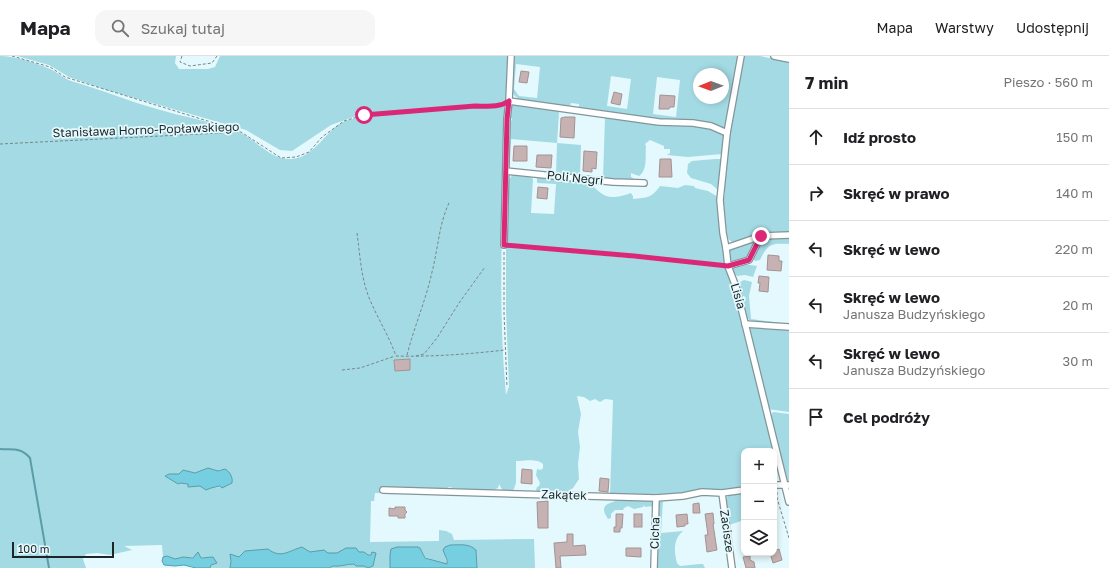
<!DOCTYPE html>
<html lang="pl">
<meta charset="utf-8">
<style>
body{margin:0;font-family:"Golos Text",sans-serif;background:#f6f6f6;color:#202124}
.controls{position:absolute;right:12px;bottom:12px;display:grid;overflow:hidden;border-radius:8px;box-shadow:0 2px 6px #0003}
.controls button{width:36px;height:36px;display:grid;place-items:center;padding:0;border:0;border-bottom:1px solid #e0e0e0;background:#fff;color:#202124;font:20px sans-serif}
.compass{position:absolute;left:693px;top:12px;width:36px;height:36px;border-radius:50%;background:#fff;box-shadow:0 2px 6px #0003;rotate:269deg}
.scale{position:absolute;left:12px;bottom:10px;width:102px;box-sizing:border-box;padding-left:4px;border:2px solid #1d2526;border-top:0;font-size:11px;line-height:14px;white-space:nowrap;color:#1d2526;-webkit-text-stroke:3px #e4f9fd;paint-order:stroke}
.stop{position:absolute;width:12px;height:12px;margin:-9px;border:3px solid #db2777;border-radius:50%;background:#fff}
.stop.end{background:#db2777;border-color:#fff;box-shadow:0 1px 4px #0008}
.list{margin:0;padding:0;list-style:none}
h2{display:flex;justify-content:space-between;align-items:center;height:52px;margin:0;padding:0 16px;font-size:17px}
h2 small{font-size:13px;font-weight:400;color:#757577}
.list li{display:grid;grid-template-columns:26px 1fr auto;gap:12px;align-items:center;box-sizing:border-box;height:56px;padding:0 16px;border-top:1px solid #e0e0e0}
.list b{display:block;font-size:15px;white-space:nowrap}
.list p{margin:0;font-size:13px;white-space:nowrap;color:#757577}
.list em{font-size:13px;font-style:normal;color:#757577}
.icon{flex:none;width:22px;height:22px;fill:none;stroke:currentColor;stroke-width:2;stroke-linecap:round;stroke-linejoin:round}
.map{position:relative;flex:none;width:789px;height:512px;overflow:hidden}
header{display:flex;align-items:center;gap:24px;box-sizing:border-box;height:56px;padding:0 20px;background:#fff;border-bottom:1px solid #e0e0e0}
header strong{font-size:19px}
nav{display:flex;gap:22px;margin-inline-start:auto;font-size:14px}
.search{width:280px;height:36px;background:#f6f6f6;display:flex;align-items:center;gap:10px;box-sizing:border-box;padding:0 14px;border-radius:12px;color:#757577;font-size:15px}
main{display:flex}
aside{flex:1;background:#fff}
.map>svg:first-child{display:block}
.green{fill:#a4dae4;fill-rule:evenodd}
.water{fill:#75cfe0;stroke:#5b9ca8}
.lines{fill:none;stroke-linecap:round;stroke-linejoin:round}
.stream{stroke:#5b9ca8;stroke-width:2}
.building{fill:#c6b2b2;stroke:#a59292}
.street-casing{stroke:#82969a;stroke-width:8}
.path{stroke:#788689;stroke-width:1;stroke-dasharray:3 2;stroke-linecap:butt}
.street{stroke:#fff;stroke-width:5.5}
.route{stroke:#db2777;stroke-width:5}
.labels{text-anchor:middle;stroke-width:3.5;stroke-linejoin:round;paint-order:stroke}
.street-label{font-size:12px;fill:#1d2526;stroke:#e4f9fd}
</style>
<header>
<strong>Mapa</strong>
<div class="search"><svg class="icon" aria-label="search" viewBox="0 0 24 24"><circle cx="10" cy="10" r="6"/><path d="M15 15l6 6"/></svg>Szukaj tutaj</div>
<nav><a>Mapa</a><a>Warstwy</a><a>Udostępnij</a></nav>
</header>
<main>
<div class="map">
<svg width="789" height="512" viewBox="0 0 789 512">
<rect width="100%" height="100%" fill="#e4f9fd"/>
<g class="green">
<path d="M0 0C14 0 37 7 50 13 57 16 63 22 71 25 100 33 128 45 157 53 183 61 211 65 236 75 256 82 270 105 292 103 316 101 325 74 345 65 351 63 357 62 363 60L464 51 503 50 506 53C503 148 497 244 506 339L509 330 506 255V191L696 208 722 211 727 213 774 395H744V464L729 469C725 450 720 448 734 433L715 434 697 433 693 435 649 444 655 446 653 450 645 451 644 449 643 451 634 453 628 450 624 452 623 454H615L611 458V462L608 463C597 447 611 448 620 443L610 440 613 344 605 343 600 346 595 343 590 345 584 341 577 340 581 358 578 376 580 391 578 408 579 423 573 432 570 434V436H538L536 434 537 431 539 430 540 427 536 419 537 413 541 414 543 412V408C537 402 524 405 516 405V427L513 435H503L499 428 498 432C486 438 462 434 449 431L445 434 444 438 375 437 374 445H371L370 486 439 485V474L446 475 452 478 454 484 534 483 535 512H477L476 494 472 491 464 489 445 500 447 508H443L425 501 420 492 390 499V512H329L333 510C340 511 347 508 354 508L356 510H364L374 504 376 497 368 499 340 498H292L231 504 230 512H234H210L214 504 213 501H183L175 503 167 500 163 501 162 489 124 490 132 494 110 499 97 497 86 498 83 503 86 512H0ZM208 412 218 415 221 413V431L211 432 206 434 200 430 188 431V428L180 427 178 428 165 420 169 418H179L183 414 195 417Z"/>
<path d="M17 0H176L175 7 179 13H208L215 11 220 0H509C508 12 510 36 504 47L497 49 474 48 359 59 331 69 292 95 280 94 246 74 107 34 69 21 49 9Z"/>
<path d="M514 0H742L725 74 709 68 633 60 579 51V48L571 47 570 50C556 49 518 50 512 36ZM516 8 540 11 537 42 519 40 514 33ZM699 18H723V42H699ZM611 20 631 23 627 53 607 50ZM657 21 680 24 676 61 653 58Z"/>
<path d="M744 0H760L789 6V176H774L732 186 727 182 724 173 723 148 725 137V124L731 67Z"/>
<path d="M516 47 563 53V56H559L557 87 581 89 580 120 556 118 557 87 511 83 510 95 509 92V71L512 63 510 60V51Z"/>
<path d="M601 60C621 62 714 66 724 79L722 98 688 101 667 99 670 97V93H664V90L650 84 645 88 646 90C645 100 648 114 639 120L631 117V121L636 124 599 123V122H603L605 62Z"/>
<path d="M715 103H721L722 107 718 134 711 128 691 122 687 117 688 108 692 105Z"/>
<path d="M512 119 531 121 533 123 531 157 554 158 556 128 537 127V121L589 125C603 143 611 144 631 137L633 140V143C647 141 651 143 660 130L678 132 685 129 694 130 695 132 708 135 718 141 719 166 725 209 635 199 511 189 505 184 508 126Z"/>
<path d="M789 181V188C772 187 768 187 760 204L755 205 753 203 762 183Z"/>
<path d="M756 185C752 194 744 212 731 204 730 201 728 197 730 194 734 190 751 187 756 185Z"/>
<path d="M743 208 757 210 753 221 745 219 737 220 733 216V211Z"/>
<path d="M744 224 752 226 749 240 751 263 782 267C771 269 755 267 745 262L742 247 745 245 746 242 744 240H741L740 226Z"/>
<path d="M751 270 789 273V356L768 353 749 274Z"/>
<path d="M773 356 789 358V427L786 422 771 364V359Z"/>
<path d="M663 444 661 477 683 475C673 483 674 496 677 507L680 510 700 508H703L705 512H656L657 448Z"/>
</g>
<g class="water">
<path d="M208 412 218 415 225 413C230 416 233 421 232 427L222 432 220 430 211 432 206 434 200 430 188 431V428L180 427 178 428 165 420 169 418H179L183 414 195 417Z"/>
<path d="M450 489C459 489 469 487 476 494L477 512H390V499L391 493 397 491H418L420 492 425 502 447 508V504L443 494 445 491Z"/>
<path d="M302 491 310 496 324 494 328 497H337L346 492H356L359 496H364L368 499H371L372 496 376 497 373 510 368 512 364 510H356L354 508C346 508 340 511 333 510L329 512H230L231 505 230 498 239 501 245 495 268 493C281 503 288 495 302 491Z"/>
<path d="M198 496 201 502 213 501 217 507 211 509 210 512H196L184 509 175 510 164 509 162 505 163 501 167 500 175 503 183 501 193 502Z"/>
</g>
<g class="lines">
<path class="stream" d="M0 393C13 394 21 391 30 402L49 512"/>
</g>
<g class="building">
<path d="M521 15 529 16 527 27 519 26Z"/>
<path d="M614 36 622 38 620 49 611 47Z"/>
<path d="M660 39 675 40 674 51H670L669 53H659Z"/>
<path d="M565 61H575L574 82 560 81 561 62Z"/>
<path d="M514 90H527V105H513Z"/>
<path d="M584 95 597 96 596 113 592 112V116L583 115Z"/>
<path d="M537 99H552L551 112 536 111Z"/>
<path d="M660 103H671L672 121H659Z"/>
<path d="M538 131 548 132 547 143 537 142Z"/>
<path d="M768 199 779 200V205H782L781 215 767 214Z"/>
<path d="M759 220 769 221 768 236 759 235 760 227H758Z"/>
<path d="M410 303V314L395 315 394 304Z"/>
<path d="M522 413 532 414V428L521 427Z"/>
<path d="M600 422 609 423 608 436 599 435Z"/>
<path d="M548 445V472H538L537 446Z"/>
<path d="M699 447 700 457H693V448Z"/>
<path d="M395 451H405V454L407 456 405 458V462H398V460H389V452L395 453Z"/>
<path d="M713 457 714 468H713L717 494 707 496 705 479H708L705 458Z"/>
<path d="M616 458H623L622 472H620V476H614V471H616Z"/>
<rect x="634" y="458" width="8" height="13"/>
<path d="M687 458 688 468H685V470L677 471 676 459Z"/>
<path d="M567 478H573V490L585 489 586 499 560 500 561 512H556L554 487 567 486Z"/>
<path d="M626 492H641V501L626 500Z"/>
<path d="M779 493 782 504 773 507 770 497H774V495Z"/>
<path d="M750 500V504L754 506 755 512H746L743 501Z"/>
</g>
<g class="lines">
<defs>
<g id="street">
<path d="M741 0 727 77 720 144 723 177 726 192 728 210 736 231 789 446"/>
<path d="M774 0 789 3"/>
<path d="M509 45 659 66 693 67 711 70 727 77"/>
<path d="M506 115 613 126 644 127"/>
<path d="M504 189 507 63 509 45 511 0"/>
<path d="M726 192 761 180 789 179"/>
<path d="M728 210 749 204 761 180"/>
<path d="M745 268 789 271"/>
<path d="M774 429H789"/>
<path d="M383 434 656 442 683 440 702 436 722 437 744 434"/>
<path d="M722 437 732 512"/>
<path d="M654 512 656 442"/>
</g>
</defs>
<use href="#street" class="street-casing"/>
<g class="path">
<path d="M12 0 50 11 65 21 240 75"/>
<path d="M182 0 180 6 190 10 212 7 217 0"/>
<path d="M0 88 241 76 281 102 296 101 309 96 322 81 344 65 364 59 475 50 503 49"/>
<path d="M357 177C360 199 361 223 370 244 378 263 389 280 396 300 433 301 469 298 505 294"/>
<path d="M510 190 634 200 722 209"/>
<path d="M504 196V257L507 331"/>
<path d="M407 299C414 271 426 244 432 216 438 193 439 168 449 147"/>
<path d="M416 300 424 298 437 282 459 247 485 211"/>
<path d="M342 314 360 312 395 300"/>
<path d="M777 436V442L789 482"/>
</g>
<use href="#street" class="street"/>
</g>
<g class="lines">
<path class="route" d="M364 59 475 50C487 50 499 52 509 45L507 63 504 189 634 200 728 210 749 204 761 180"/>
</g>
<g class="labels">
<g class="street-label">
<text transform="translate(146 74) rotate(-2)" y="4">Stanisława Horno-Popławskiego</text>
<text transform="translate(575 122) rotate(6)" y="4">Poli Negri</text>
<text transform="translate(738 240) rotate(74)" y="4">Lisia</text>
<text transform="translate(564 439) rotate(2)" y="4">Zakątek</text>
<text transform="translate(727 475) rotate(82)" y="4">Zacisze</text>
<text transform="translate(655 477) rotate(-88)" y="4">Cicha</text>
</g>
</g>
</svg>
<div class="controls">
<button>+</button>
<button>−</button>
<button><svg class="icon" aria-label="layers" viewBox="0 0 24 24"><path d="M12 4l9 5-9 5-9-5zM3 14l9 5 9-5"/></svg></button>
</div>
<svg class="compass" viewBox="-18 -18 36 36"><path d="M0-13l5 13h-10z" fill="#e53935"/><path d="M0 13l5-13h-10z" fill="#757577"/></svg>
<div class="scale">100 m</div>
<div class="stop" style="left:364px;top:59px"></div>
<div class="stop end" style="left:761px;top:180px"></div>
</div>
<aside>
<h2>7 min<small>Pieszo · 560 m</small></h2>
<ul class="list">
<li><svg class="icon" aria-label="ahead" viewBox="0 0 24 24"><path d="M12 20V5M6 11l6-6 6 6"/></svg><div><b>Idź prosto</b></div><em>150 m</em></li>
<li><svg class="icon" aria-label="right" viewBox="0 0 24 24"><path d="M7 20v-9h11M14 6l5 5-5 5"/></svg><div><b>Skręć w prawo</b></div><em>140 m</em></li>
<li><svg class="icon" aria-label="left" viewBox="0 0 24 24"><path d="M17 20v-9H6M10 6l-5 5 5 5"/></svg><div><b>Skręć w lewo</b></div><em>220 m</em></li>
<li><svg class="icon" aria-label="left" viewBox="0 0 24 24"><path d="M17 20v-9H6M10 6l-5 5 5 5"/></svg><div><b>Skręć w lewo</b><p>Janusza Budzyńskiego</p></div><em>20 m</em></li>
<li><svg class="icon" aria-label="left" viewBox="0 0 24 24"><path d="M17 20v-9H6M10 6l-5 5 5 5"/></svg><div><b>Skręć w lewo</b><p>Janusza Budzyńskiego</p></div><em>30 m</em></li>
<li><svg class="icon" aria-label="arrive" viewBox="0 0 24 24"><path d="M6 21V4h12l-3 4 3 4H6"/></svg><div><b>Cel podróży</b></div></li>
</ul>
</aside>
</main>
